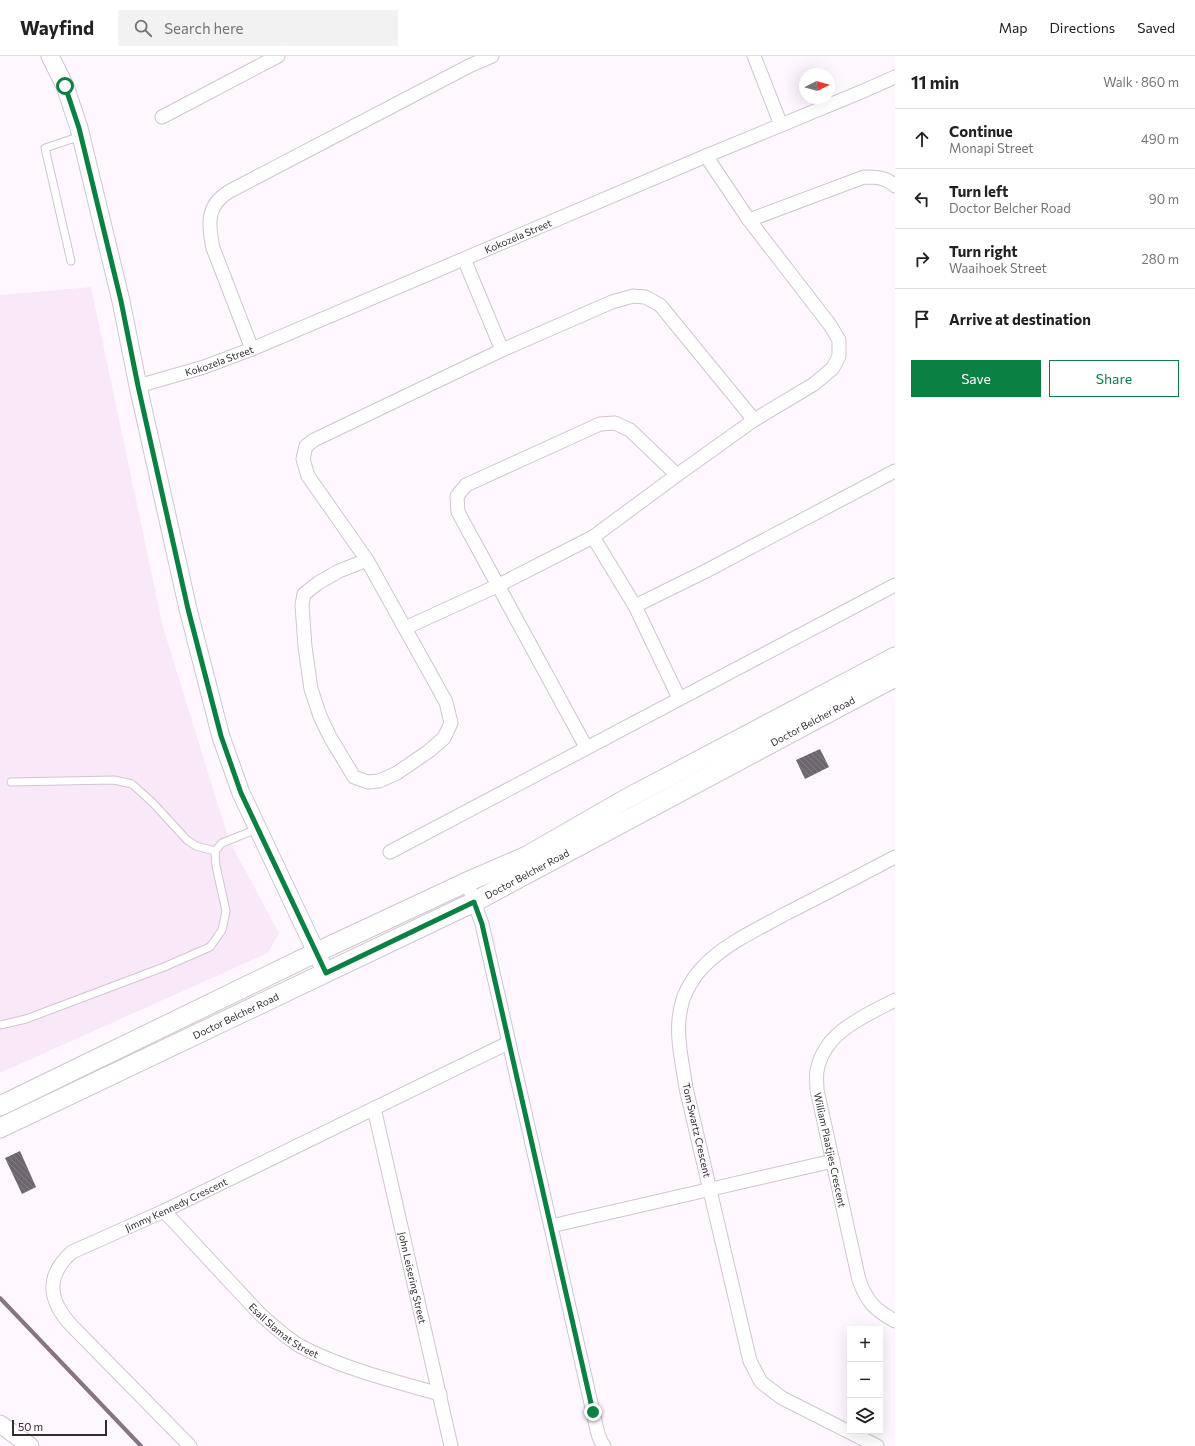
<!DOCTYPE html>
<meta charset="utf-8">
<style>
body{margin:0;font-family:Commissioner,sans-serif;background:#f2f2f2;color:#202124}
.controls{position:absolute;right:12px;bottom:12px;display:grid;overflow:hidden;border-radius:0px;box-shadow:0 4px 16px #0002}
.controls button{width:36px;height:36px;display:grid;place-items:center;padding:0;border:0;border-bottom:1px solid #e0e0e0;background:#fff;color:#202124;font:20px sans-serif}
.compass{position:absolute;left:799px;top:12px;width:36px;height:36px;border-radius:50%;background:#fff;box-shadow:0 4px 16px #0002;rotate:84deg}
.scale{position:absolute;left:12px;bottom:10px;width:95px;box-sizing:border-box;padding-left:4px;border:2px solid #312d31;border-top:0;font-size:11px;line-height:14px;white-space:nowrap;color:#312d31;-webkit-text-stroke:3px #fff7ff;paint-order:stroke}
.stop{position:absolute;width:12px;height:12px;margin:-9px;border:3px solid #0b8043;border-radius:50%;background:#fff}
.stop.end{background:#0b8043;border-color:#fff;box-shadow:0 1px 4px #0008}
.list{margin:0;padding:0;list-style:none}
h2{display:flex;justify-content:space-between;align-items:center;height:52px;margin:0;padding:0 16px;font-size:17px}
h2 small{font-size:13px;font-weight:400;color:#757577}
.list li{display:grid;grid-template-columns:26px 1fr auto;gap:12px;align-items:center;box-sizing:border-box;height:60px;padding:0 16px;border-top:1px solid #e0e0e0}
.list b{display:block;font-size:15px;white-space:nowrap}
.list p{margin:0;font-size:13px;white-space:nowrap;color:#757577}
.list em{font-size:13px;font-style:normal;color:#757577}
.actions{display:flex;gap:8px;padding:12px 16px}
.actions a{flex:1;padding:9px 0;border:1px solid #0b8043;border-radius:0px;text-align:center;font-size:14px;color:#0b8043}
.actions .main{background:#0b8043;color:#fff}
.icon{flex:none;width:22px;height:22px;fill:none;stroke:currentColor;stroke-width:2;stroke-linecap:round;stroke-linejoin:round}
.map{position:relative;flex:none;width:895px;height:1390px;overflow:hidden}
header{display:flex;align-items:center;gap:24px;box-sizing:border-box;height:56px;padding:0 20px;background:#fff;border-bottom:1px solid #e0e0e0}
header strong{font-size:19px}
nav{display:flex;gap:22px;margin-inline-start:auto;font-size:14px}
.search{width:280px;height:36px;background:#f2f2f2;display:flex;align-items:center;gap:10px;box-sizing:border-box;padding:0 14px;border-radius:0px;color:#757577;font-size:15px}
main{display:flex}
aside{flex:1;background:#fff}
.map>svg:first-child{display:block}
.built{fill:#f9e9f8}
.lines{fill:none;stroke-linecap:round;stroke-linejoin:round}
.stream{stroke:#867486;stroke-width:4}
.building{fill:url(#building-back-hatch)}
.service-casing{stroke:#cfc5cf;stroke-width:9}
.minor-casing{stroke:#cfc5cf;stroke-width:15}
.tertiary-casing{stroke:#cfc5cf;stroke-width:19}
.secondary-casing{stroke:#cfc5cf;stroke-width:21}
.service{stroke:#fff;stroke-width:7}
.minor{stroke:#fff;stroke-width:13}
.tertiary{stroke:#fff;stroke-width:17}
.secondary{stroke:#fff;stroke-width:19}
.route{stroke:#0b8043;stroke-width:5}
.labels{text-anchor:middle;stroke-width:4;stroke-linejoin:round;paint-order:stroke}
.street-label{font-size:10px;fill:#312d31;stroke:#fff7ff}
</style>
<header>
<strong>Wayfind</strong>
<div class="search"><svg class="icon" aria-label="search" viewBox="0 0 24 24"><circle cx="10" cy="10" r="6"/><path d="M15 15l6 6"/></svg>Search here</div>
<nav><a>Map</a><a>Directions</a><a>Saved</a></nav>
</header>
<main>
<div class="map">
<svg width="895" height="1390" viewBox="0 0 895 1390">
<defs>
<pattern id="building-back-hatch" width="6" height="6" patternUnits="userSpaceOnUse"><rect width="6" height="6" fill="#6e666e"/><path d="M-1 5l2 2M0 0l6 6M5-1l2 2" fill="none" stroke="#837c83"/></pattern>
</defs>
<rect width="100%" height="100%" fill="#fff7ff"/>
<path class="built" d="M91 231 163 571 229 784 279 877 268 897 0 1017V239Z"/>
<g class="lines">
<path class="stream" d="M0 1242 141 1390"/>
</g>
<g class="building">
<path d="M820 693 829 711 805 723 796 704Z"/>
<path d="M20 1095 36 1131 22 1138 5 1102Z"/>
</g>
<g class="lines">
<defs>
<g id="service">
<path d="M71 205 45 92 81 80"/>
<path d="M11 726 114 724 132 728 153 747 187 784 196 790 215 795"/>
<path d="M0 969 26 963 164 911 210 891 222 874 226 855 216 810 215 795 222 787 257 773"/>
</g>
<g id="minor">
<path d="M754 0 781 69"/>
<path d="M162 61 278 0"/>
<path d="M749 164 864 121C876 121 886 121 895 130"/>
<path d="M464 203 502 294"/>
<path d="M252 293 213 192C208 168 206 149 230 135L471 9 492 0"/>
<path id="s1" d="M138 330 204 311 252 293 706 100 861 36 895 21"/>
<path d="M593 481 635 550 679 642"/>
<path d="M367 504 339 515 318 527 304 538 302 549 305 591 311 633 320 660 330 681 354 721 368 726 379 725 397 717 429 695 444 682 451 667 446 646 367 504 308 420 303 403 306 390 314 384 502 294 612 246 633 240 645 241 660 249 754 364"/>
<path d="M635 550 706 515 895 415"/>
<path d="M405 572 497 530 593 481 677 419 754 364 814 328 833 312 839 300V284L830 269 749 164 706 100"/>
<path d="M586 691 458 456 457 440 466 429 600 368 615 367 630 374 677 419"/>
<path d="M390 796 895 529"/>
<path d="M467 826 482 868 593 1356C596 1367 597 1382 604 1390"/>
<path id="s2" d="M895 944C863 961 824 976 817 1015 816 1021 817 1028 817 1034L859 1224C867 1246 875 1254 895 1265"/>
<path id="s3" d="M374 1052 451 1390"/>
<path id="s4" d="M164 1155 259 1257C272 1269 285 1281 300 1290 344 1313 393 1325 440 1338"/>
<path d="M551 1170 833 1105"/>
<path id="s5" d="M190 1390 73 1271C49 1246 44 1221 72 1196L164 1155 508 987"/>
<path d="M877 1390 782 1342 761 1326 750 1305 686 1032C682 1004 674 975 682 947 685 935 694 920 703 911 726 887 758 873 787 857 823 839 859 820 895 801"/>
</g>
<g id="tertiary">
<path d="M50 0 65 30 79 72 121 245 138 330 188 553 221 681 241 737 326 917"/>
<path d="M0 1368 30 1390"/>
</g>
<g id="secondary">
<path d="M0 1050 315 897 467 826 527 800 626 743 895 601"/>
<path id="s6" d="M0 1072 474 846 895 621"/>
</g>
</defs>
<use href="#service" class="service-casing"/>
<use href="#minor" class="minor-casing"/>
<use href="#tertiary" class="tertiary-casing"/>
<use href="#secondary" class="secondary-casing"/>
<use href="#service" class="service"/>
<use href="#minor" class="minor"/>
<use href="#tertiary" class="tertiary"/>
<use href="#secondary" class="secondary"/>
</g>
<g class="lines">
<path class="route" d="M65 30 79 72 121 245 138 330 188 553 221 680 241 737 326 917 474 846 482 868 593 1356"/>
</g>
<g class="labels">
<g class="street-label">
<text dy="4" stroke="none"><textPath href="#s1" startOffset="409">Kokozela Street</textPath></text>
<text dy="4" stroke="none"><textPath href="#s1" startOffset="85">Kokozela Street</textPath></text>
<text dy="4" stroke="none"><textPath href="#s6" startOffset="909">Doctor Belcher Road</textPath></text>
<text dy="4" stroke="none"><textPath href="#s6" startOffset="585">Doctor Belcher Road</textPath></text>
<text dy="4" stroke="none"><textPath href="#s6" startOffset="261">Doctor Belcher Road</textPath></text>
<text transform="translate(697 1074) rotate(77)" y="4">Tom Swartz Crescent</text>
<text dy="4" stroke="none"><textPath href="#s2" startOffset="190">William Plaatjies Crescent</textPath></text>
<text dy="4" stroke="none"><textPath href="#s5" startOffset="368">Jimmy Kennedy Crescent</textPath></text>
<text dy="4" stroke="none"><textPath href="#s3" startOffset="174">John Leisering Street</textPath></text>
<text dy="4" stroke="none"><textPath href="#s4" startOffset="170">Esall Slamat Street</textPath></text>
</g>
</g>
</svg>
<div class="controls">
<button>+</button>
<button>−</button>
<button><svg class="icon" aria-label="layers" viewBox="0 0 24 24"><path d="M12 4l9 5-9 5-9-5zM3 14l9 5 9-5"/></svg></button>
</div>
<svg class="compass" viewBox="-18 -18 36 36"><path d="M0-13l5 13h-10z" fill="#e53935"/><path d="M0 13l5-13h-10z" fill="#757577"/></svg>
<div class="scale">50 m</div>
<div class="stop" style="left:65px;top:30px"></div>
<div class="stop end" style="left:593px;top:1356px"></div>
</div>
<aside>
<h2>11 min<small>Walk · 860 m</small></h2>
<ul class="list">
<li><svg class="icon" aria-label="ahead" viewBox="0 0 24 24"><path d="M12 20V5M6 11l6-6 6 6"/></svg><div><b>Continue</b><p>Monapi Street</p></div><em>490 m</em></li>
<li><svg class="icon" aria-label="left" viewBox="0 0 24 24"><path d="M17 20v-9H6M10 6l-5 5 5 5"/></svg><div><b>Turn left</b><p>Doctor Belcher Road</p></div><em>90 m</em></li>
<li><svg class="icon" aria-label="right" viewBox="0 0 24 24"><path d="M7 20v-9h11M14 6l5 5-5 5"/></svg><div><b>Turn right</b><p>Waaihoek Street</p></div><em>280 m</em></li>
<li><svg class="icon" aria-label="arrive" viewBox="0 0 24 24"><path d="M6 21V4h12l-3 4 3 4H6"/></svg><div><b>Arrive at destination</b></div></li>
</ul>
<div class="actions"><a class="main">Save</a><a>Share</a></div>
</aside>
</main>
